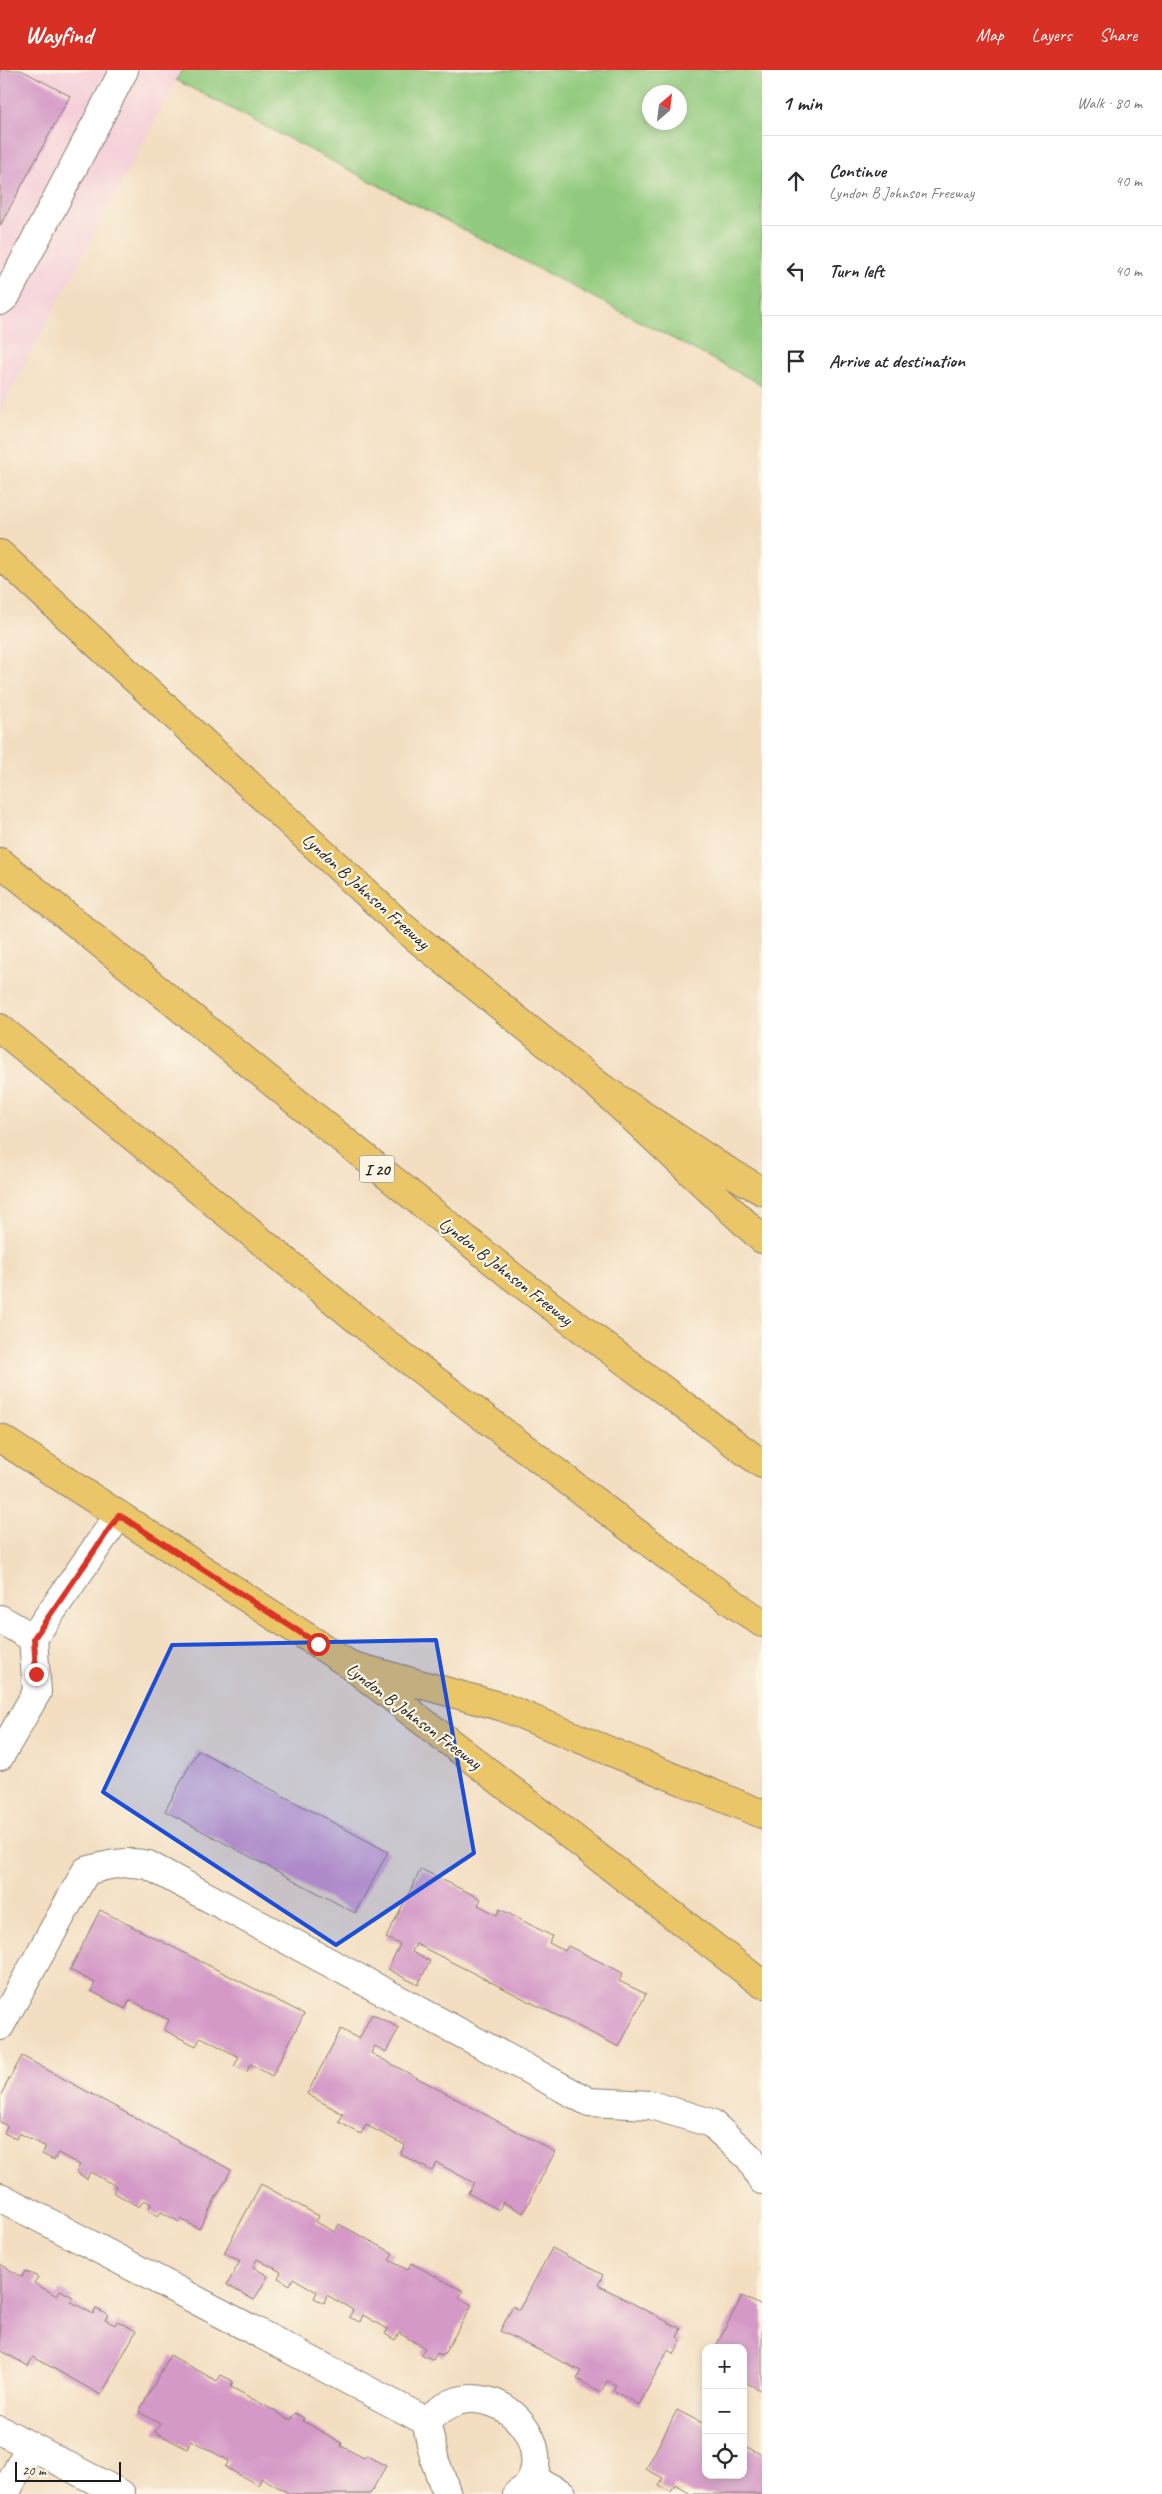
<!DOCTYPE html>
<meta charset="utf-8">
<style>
body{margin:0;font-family:Caveat,sans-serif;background:#f2f2f3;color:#2b2b33}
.controls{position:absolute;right:15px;bottom:15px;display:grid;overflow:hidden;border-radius:10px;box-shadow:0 2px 8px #0003}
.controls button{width:45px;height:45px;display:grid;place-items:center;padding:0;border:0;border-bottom:1px solid #e1e1e2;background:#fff;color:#2b2b33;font:25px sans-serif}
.compass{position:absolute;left:642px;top:15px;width:45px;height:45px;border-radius:50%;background:#fff;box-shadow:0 2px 8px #0003;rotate:28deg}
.scale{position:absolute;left:15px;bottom:12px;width:106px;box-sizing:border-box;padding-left:5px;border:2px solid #1c1c1c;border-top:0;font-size:14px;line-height:18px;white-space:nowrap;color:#1c1c1c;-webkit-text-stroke:4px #fcf5e5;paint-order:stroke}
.stop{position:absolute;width:15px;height:15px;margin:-11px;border:4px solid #d93025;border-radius:50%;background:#fff}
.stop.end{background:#d93025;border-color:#fff;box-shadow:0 1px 5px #0008}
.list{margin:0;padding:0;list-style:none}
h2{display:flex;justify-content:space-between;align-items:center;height:65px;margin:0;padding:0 20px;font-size:21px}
h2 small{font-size:16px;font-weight:400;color:#7c7c81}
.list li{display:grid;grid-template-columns:32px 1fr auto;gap:15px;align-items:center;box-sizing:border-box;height:90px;padding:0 20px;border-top:1px solid #e1e1e2}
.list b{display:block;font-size:19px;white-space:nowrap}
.list p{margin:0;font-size:16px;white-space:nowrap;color:#7c7c81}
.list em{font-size:16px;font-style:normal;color:#7c7c81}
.icon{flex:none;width:28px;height:28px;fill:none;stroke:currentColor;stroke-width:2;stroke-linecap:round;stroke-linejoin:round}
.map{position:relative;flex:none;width:762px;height:2424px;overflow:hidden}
header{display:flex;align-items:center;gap:30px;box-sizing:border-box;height:70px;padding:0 25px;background:#d93025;color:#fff}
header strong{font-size:24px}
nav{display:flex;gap:28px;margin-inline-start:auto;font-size:18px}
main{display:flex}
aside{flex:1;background:#fff}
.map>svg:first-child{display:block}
.built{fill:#f5cfd9}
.green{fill:#91ca7e;stroke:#56734d;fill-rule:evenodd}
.building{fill:#d499c7}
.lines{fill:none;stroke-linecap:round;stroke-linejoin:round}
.minor-casing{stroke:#887d6e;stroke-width:30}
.major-casing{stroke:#887d6e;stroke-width:30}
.highway-casing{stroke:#887d6e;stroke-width:30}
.minor{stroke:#fff;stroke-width:28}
.major{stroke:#ebc669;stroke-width:28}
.highway{stroke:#ebc669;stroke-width:28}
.route{stroke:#d93025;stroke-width:6}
.marked{fill:#1d4ed8;fill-opacity:0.2;stroke:#1d4ed8;stroke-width:4;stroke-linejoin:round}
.labels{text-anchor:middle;stroke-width:4.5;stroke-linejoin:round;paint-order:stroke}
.shield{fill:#fcf5e5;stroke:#5f5d58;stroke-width:1}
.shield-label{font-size:16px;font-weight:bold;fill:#1c1c1c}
.street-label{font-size:18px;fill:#1c1c1c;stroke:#fcf5e5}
</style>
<header>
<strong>Wayfind</strong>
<nav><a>Map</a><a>Layers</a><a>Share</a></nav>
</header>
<main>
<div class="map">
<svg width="762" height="2424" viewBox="0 0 762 2424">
<rect width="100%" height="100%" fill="#fcf5e5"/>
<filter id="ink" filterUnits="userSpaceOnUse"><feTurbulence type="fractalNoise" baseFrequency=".02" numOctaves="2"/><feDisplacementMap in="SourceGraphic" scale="10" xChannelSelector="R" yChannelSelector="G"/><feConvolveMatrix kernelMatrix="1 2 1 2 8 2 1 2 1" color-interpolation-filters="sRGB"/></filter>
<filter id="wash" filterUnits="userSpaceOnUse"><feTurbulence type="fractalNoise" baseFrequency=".0096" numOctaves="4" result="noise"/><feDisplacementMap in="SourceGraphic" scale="20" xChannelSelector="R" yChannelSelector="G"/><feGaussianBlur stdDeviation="1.12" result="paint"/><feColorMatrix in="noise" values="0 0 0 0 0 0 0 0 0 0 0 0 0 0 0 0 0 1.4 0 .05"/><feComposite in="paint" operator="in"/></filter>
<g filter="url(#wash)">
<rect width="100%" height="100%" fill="#f3dec1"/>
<path class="built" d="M0 0H182L0 341Z"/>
<path class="green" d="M182 0H762V315L176 10ZM650 22H680V52H650Z"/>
<g id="blocks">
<g class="building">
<path d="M0 0H21L70 26 0 156Z"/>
<path d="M198 1680 388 1782 355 1843 165 1741Z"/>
<path d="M421 1799 481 1829 478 1835 497 1845 500 1839 552 1866 549 1873 565 1881 568 1876 623 1903 619 1911 646 1924 619 1977 416 1874 412 1882 430 1891 418 1915 388 1899 400 1874 386 1868Z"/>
<path d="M100 1840 304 1944 272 2006 250 1994 247 2002 234 1996 239 1987 201 1967 196 1976 164 1960 169 1950 130 1930 125 1939 91 1921 95 1913 70 1900Z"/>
<path d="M372 1944 399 1958 386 1982 375 1976 371 1983 555 2082 523 2143 503 2132 499 2140 468 2123 474 2113 437 2093 432 2101 400 2084 405 2075 366 2055 361 2064 339 2052 343 2044 307 2024 341 1959 359 1969Z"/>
<path d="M22 1986 231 2100 199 2159 181 2149 179 2152 161 2142 158 2146 148 2140 151 2134 144 2130 139 2137 113 2122 116 2116 90 2102 87 2109 76 2102 80 2095 58 2083 54 2090 42 2084 46 2077 19 2063 16 2069 4 2063 7 2056 0 2052V2026Z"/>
<path d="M261 2114 319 2146 316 2152 335 2162 339 2154 393 2183 389 2190 408 2200 411 2193 463 2221 459 2228 472 2235 443 2286 437 2283 433 2290 421 2284 425 2278 399 2263 395 2270 385 2264 388 2259 363 2245 360 2252 349 2247 353 2240 327 2225 324 2233 314 2228 317 2222 293 2208 290 2215 278 2208 281 2202 257 2189 253 2197 268 2206 254 2230 227 2215 240 2191 224 2183Z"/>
<path d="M552 2178 603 2205 598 2215 681 2259 677 2267 681 2270 674 2284 668 2280 639 2335 613 2320 616 2315 607 2311 601 2322 577 2309 581 2301 500 2261 513 2236 519 2240Z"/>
<path d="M0 2194 22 2207 25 2201 38 2207 34 2213 57 2226 60 2220 73 2227 70 2231 93 2244 96 2239 108 2245 105 2250 115 2255 117 2251 136 2261 101 2325 33 2287 28 2296 0 2280Z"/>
<path d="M742 2226 762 2236V2321L743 2311V2278H715Z"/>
<path d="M170 2285 217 2311 221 2305 233 2311 231 2317 291 2350 295 2343 304 2348 303 2351 342 2373 341 2376 364 2388 366 2385 386 2396 370 2424H290L262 2408 258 2415 225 2397 229 2391 191 2370 187 2379 155 2362 160 2354 139 2342Z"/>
<path d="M677 2340 706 2355V2405H743V2375L762 2385V2424H691L675 2415 671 2422 659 2416 663 2408 646 2399Z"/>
</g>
</g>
</g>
<g filter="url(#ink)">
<use href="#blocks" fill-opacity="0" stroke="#887d6e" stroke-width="1"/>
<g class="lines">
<defs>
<g id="minor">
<path d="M0 231 6 226 124 0"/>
<path d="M0 1549 33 1568 119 1445"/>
<path d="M0 1686 37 1622 33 1568"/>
<path d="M0 1956 86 1801C107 1795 126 1790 148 1795L589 2032 651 2035 711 2053 750 2088 762 2110"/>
<path d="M0 2127 426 2351"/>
<path d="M426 2351C436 2342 445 2335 458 2331 498 2320 540 2357 535 2398 534 2404 531 2410 529 2416L517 2424"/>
<path d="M426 2351 435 2391 447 2424"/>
<path d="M0 2360 121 2424"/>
<path d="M532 2408 562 2424"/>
<path d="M5 2424 30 2376"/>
</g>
<g id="major">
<path d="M0 484 404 858 599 1016 716 1094 762 1121"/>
<path d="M0 1368 350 1595 762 1914"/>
</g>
<g id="highway">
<path d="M0 792 514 1208 762 1394"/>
<path d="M0 958 387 1274 683 1498 762 1553"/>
<path d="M599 1016 762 1169"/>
<path d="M350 1595 503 1637 762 1744"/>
</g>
</defs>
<use href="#minor" class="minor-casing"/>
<use href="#major" class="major-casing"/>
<use href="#highway" class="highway-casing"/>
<use href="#minor" class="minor"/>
<use href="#major" class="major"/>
<use href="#highway" class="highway"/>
</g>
</g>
<g class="lines" filter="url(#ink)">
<path class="route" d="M36 1604 34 1568 119 1445 318 1574"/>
</g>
<path class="marked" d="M436 1570 474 1783 336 1875 103 1722 172 1575Z"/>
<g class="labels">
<rect class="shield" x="359.5" y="1085.5" width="35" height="27" rx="4"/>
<g class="shield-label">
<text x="377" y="1105">I 20</text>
</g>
<g class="street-label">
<text transform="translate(366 821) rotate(42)" y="6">Lyndon B Johnson Freeway</text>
<text transform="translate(506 1201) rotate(38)" y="6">Lyndon B Johnson Freeway</text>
<text transform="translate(414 1646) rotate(37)" y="6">Lyndon B Johnson Freeway</text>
</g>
</g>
</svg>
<div class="controls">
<button>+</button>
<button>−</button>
<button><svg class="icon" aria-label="locate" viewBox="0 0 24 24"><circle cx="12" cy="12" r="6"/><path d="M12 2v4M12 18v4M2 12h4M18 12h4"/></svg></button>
</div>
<svg class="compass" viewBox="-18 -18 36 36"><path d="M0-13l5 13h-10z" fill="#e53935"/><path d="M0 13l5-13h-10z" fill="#7c7c81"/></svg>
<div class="scale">20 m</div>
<div class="stop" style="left:318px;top:1574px"></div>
<div class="stop end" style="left:36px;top:1604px"></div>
</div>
<aside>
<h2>1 min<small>Walk · 80 m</small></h2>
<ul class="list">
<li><svg class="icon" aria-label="ahead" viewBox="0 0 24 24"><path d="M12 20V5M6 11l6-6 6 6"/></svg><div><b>Continue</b><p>Lyndon B Johnson Freeway</p></div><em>40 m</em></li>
<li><svg class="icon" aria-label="left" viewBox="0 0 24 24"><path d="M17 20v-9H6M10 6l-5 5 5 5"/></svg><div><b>Turn left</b></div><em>40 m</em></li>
<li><svg class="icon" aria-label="arrive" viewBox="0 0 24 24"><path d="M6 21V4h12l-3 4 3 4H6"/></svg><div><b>Arrive at destination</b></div></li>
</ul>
</aside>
</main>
